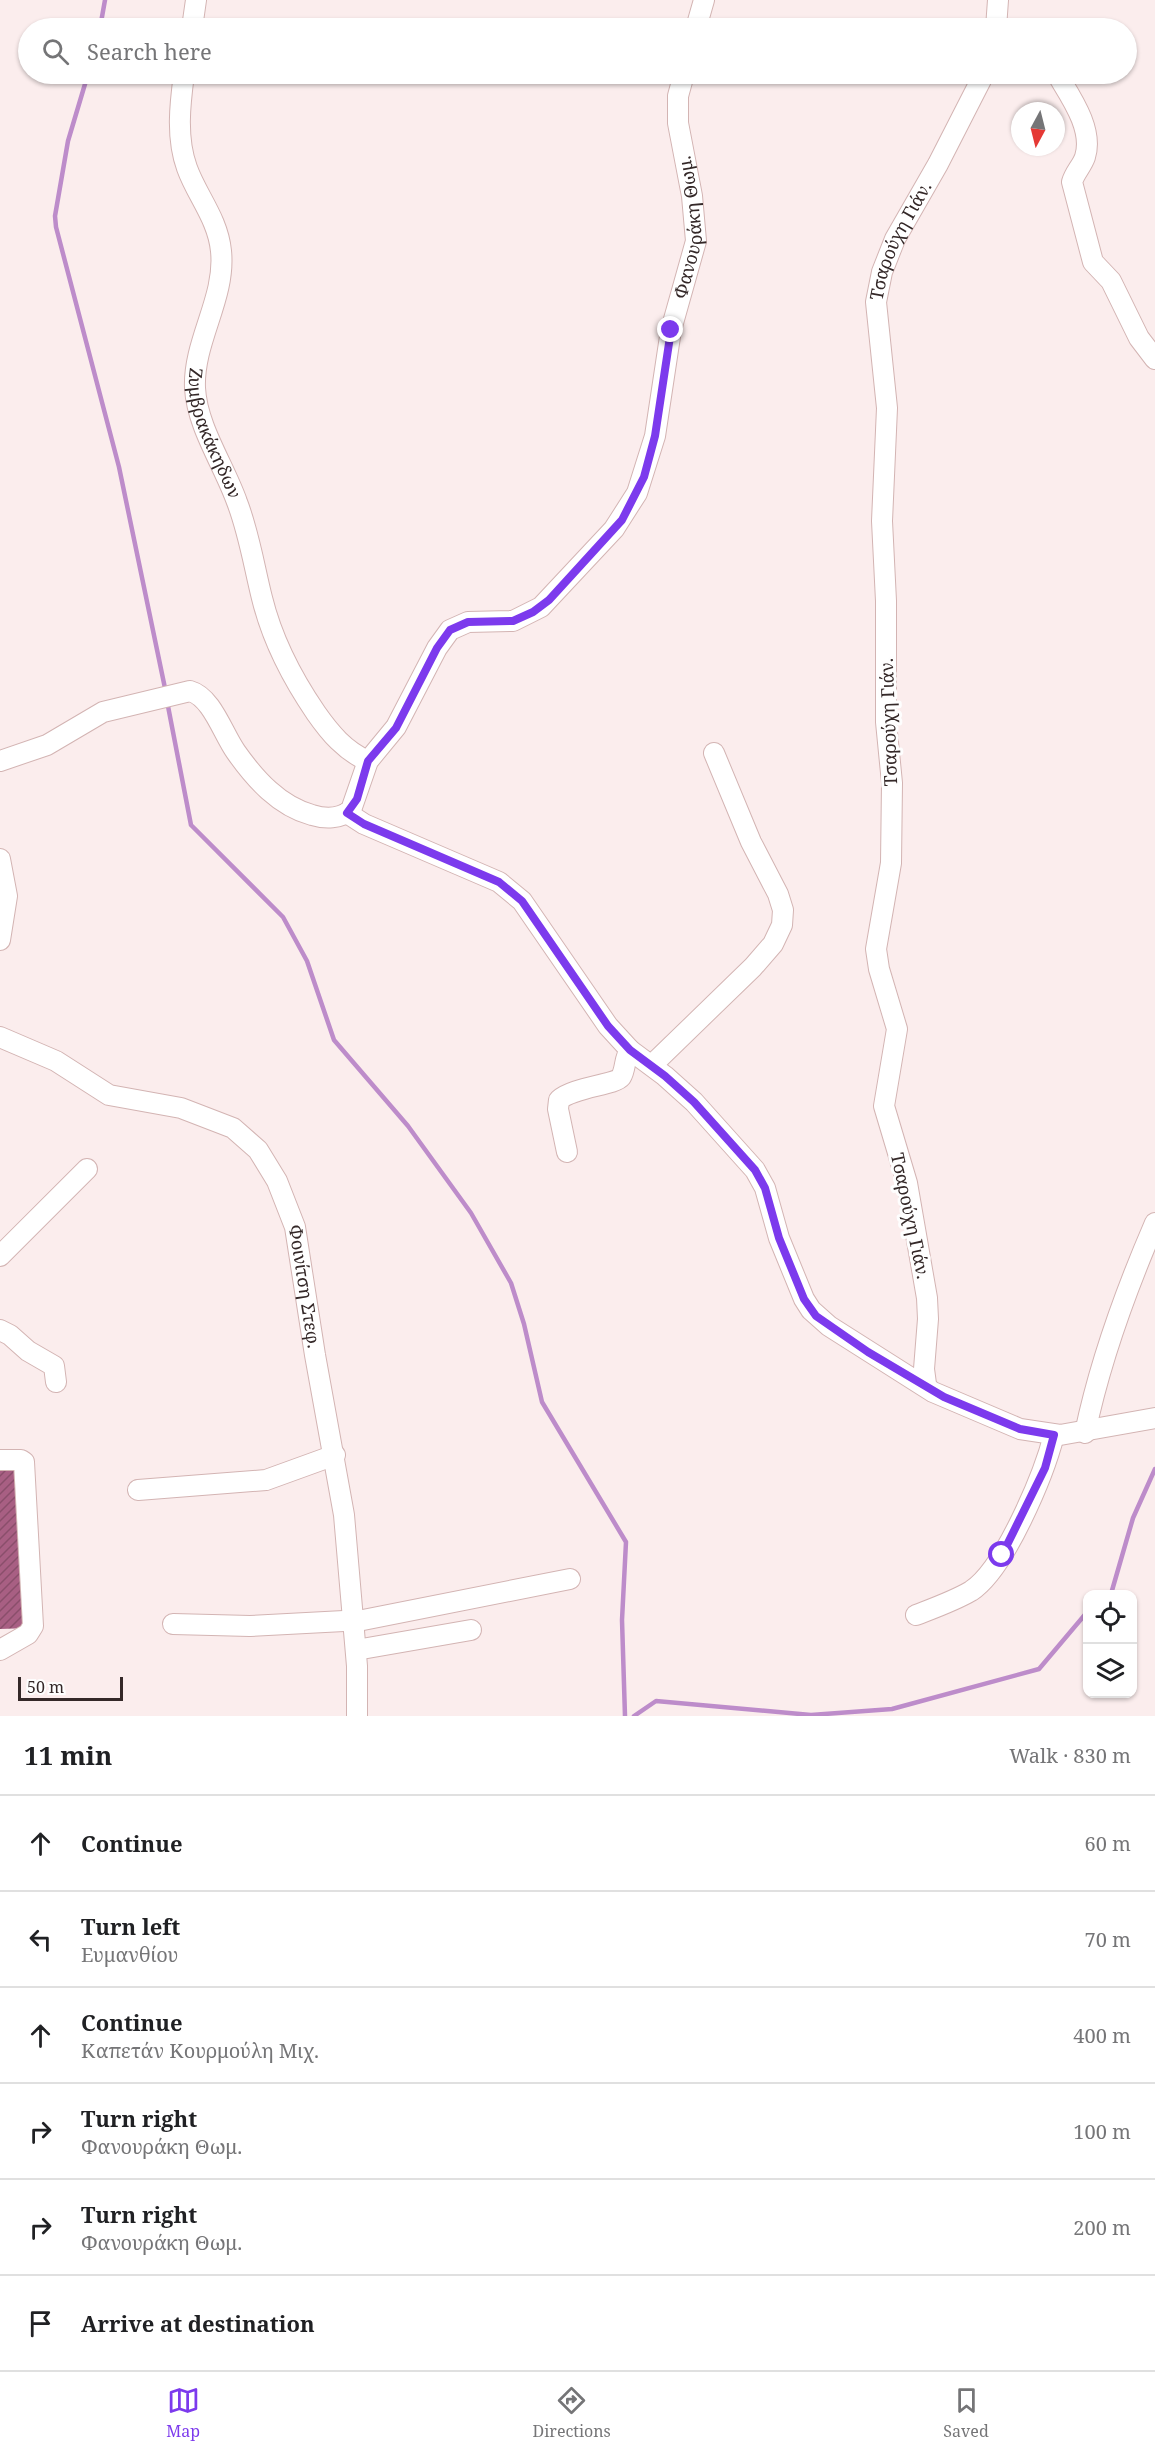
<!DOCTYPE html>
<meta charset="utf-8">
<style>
body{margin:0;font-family:"Noto Serif",serif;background:#f2f2f2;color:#202124}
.controls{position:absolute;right:18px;bottom:18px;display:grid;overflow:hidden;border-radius:12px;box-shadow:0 2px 4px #0004}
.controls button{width:54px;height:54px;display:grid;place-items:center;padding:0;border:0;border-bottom:2px solid #e0e0e0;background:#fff;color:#202124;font:30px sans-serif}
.compass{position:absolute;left:1011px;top:102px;width:54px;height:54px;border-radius:50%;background:#fff;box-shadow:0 2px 4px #0004;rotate:187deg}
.scale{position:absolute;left:18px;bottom:15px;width:105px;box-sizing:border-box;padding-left:6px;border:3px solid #342828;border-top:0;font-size:16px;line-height:21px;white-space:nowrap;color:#342828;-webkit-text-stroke:4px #fefefe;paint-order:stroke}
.stop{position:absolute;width:18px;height:18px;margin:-14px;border:4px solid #7c3aed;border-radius:50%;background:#fff}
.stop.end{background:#7c3aed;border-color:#fff;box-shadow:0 2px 6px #0008}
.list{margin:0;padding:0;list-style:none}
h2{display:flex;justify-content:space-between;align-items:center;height:78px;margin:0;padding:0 24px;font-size:26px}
h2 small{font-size:20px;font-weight:400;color:#757577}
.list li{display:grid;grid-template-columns:39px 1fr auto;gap:18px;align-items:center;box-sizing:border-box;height:96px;padding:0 24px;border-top:2px solid #e0e0e0}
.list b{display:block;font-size:22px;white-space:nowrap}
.list p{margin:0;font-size:20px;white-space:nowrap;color:#757577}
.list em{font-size:20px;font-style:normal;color:#757577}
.icon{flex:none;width:33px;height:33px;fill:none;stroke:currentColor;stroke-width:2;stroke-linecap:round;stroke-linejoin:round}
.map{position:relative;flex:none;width:1155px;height:1716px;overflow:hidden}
.search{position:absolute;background:#fff;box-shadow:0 2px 4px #0004;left:18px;right:18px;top:18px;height:66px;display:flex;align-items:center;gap:15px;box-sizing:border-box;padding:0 21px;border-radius:33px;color:#757577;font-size:22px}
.sheet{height:654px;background:#fff}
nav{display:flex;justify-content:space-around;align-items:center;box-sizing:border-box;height:84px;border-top:2px solid #e0e0e0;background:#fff;font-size:16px;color:#757577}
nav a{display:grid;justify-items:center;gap:3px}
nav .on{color:#7c3aed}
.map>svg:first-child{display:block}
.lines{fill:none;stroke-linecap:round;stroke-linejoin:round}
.stream{stroke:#bd8cca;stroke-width:4.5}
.building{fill:url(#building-hatch)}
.minor-casing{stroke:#d3b4b3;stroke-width:22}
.minor{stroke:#fff;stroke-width:20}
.route{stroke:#7c3aed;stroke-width:8}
.labels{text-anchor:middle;stroke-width:6;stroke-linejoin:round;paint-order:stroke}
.street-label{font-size:18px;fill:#342828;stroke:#fefefe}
</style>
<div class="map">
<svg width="1155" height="1716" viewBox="0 0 1155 1716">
<defs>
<pattern id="building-hatch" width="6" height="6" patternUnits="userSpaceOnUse" patternTransform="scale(1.5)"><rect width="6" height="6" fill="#a85f83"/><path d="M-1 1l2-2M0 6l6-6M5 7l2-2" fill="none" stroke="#8a4e6b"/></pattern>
</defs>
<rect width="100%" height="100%" fill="#fbeded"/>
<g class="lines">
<g class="stream">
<path d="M100 28 105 0"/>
<path d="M88 74 68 141 55 216 56 227 119 467 166 693"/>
<path d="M167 701 191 825 283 917 307 961 334 1040 408 1126 471 1213 511 1283 524 1324 542 1402 626 1542 622 1620 625 1716"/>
<path d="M1111 1594 1133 1518 1155 1469"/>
<path d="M634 1716 656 1701 811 1715 892 1709 1039 1669 1088 1611"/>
</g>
</g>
<path class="building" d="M0 1464H21L30 1628 0 1629Z"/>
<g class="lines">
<defs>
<g id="minor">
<path d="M192 28 196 0"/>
<path d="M696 28 704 0"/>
<path d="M996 28 998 0"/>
<path id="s1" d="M184 74C180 104 176 138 187 168 197 196 218 219 221 251 226 298 193 341 195 388 197 427 224 465 237 502 249 533 254 566 262 598 272 639 292 678 316 713 330 733 345 751 368 761"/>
<path d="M1057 74C1070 96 1094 129 1085 157 1082 166 1075 172 1072 182L1093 262 1111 281 1139 338 1155 359"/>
<path id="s2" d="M0 761 47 745 103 712 190 691C212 697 223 734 236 752 255 779 279 806 312 815 325 819 340 819 351 810L368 761 396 727 437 648 450 630 468 622 513 621 541 607 614 529 637 493 655 436 671 330 696 241 692 196 678 123V96L684 74"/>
<path d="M347 813 364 824 499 882 522 901 608 1026 630 1050 665 1076 694 1102 755 1170 765 1188 779 1238 804 1299 811 1310 829 1326 933 1392 1020 1429 1060 1435 1155 1418"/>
<path d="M0 859 7 896 0 940"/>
<path id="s3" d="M0 1037 56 1061 109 1095 181 1108 233 1128 258 1150 277 1181 295 1227 315 1355 344 1515 357 1666V1716"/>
<path d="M652 1065 753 967 773 944 782 925 783 910 778 894 751 842 714 753"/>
<path d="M567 1152 558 1109 559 1100C573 1087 615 1085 621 1077 626 1069 624 1058 630 1050"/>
<path d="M0 1256 87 1169"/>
<path d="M0 1330 10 1335 28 1351 54 1366 56 1382"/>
<path id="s4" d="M926 1384 924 1369 928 1319 927 1298 907 1183 884 1106 897 1029 879 969 876 949 891 863 892 783 886 722V601L882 521 887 408 876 302 882 272 895 239 938 164 984 74"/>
<path d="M1085 1433C1100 1361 1126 1290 1155 1223"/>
<path d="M0 1460H21L24 1462 33 1626 28 1634 0 1650"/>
<path d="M138 1490 266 1480 335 1455"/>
<path d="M916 1615C934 1608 954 1601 971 1591 1005 1569 1044 1474 1054 1435"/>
<path d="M173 1624 250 1626 363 1620 570 1579"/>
<path d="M356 1650 471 1630"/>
</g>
</defs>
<use href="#minor" class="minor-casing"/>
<use href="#minor" class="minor"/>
</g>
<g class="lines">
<path class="route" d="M671 330 655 436 644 477 622 520 549 600 533 612 513 621 468 622 450 630 437 648 396 728 368 761 357 799 347 813 364 824 499 882 522 901 608 1026 630 1050 665 1076 694 1102 755 1170 765 1188 779 1238 804 1299 816 1316 868 1352 944 1397 1020 1429 1054 1435 1045 1468 1002 1555"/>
</g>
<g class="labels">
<g class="street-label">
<text dy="6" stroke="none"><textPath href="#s2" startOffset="1149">Φανουράκη Θωμ.</textPath></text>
<text dy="6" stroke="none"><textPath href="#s4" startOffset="1160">Τσαρούχη Γιάν.</textPath></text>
<text dy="6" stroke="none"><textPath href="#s1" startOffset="374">Ζυμβρακάκηδων</textPath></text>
<text transform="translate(889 722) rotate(-92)" y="6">Τσαρούχη Γιάν.</text>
<text transform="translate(910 1216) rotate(78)" y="6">Τσαρούχη Γιάν.</text>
<text dy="6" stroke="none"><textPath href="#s3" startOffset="432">Φοινίτση Στεφ.</textPath></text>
</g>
</g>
</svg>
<div class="controls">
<button><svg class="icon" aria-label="locate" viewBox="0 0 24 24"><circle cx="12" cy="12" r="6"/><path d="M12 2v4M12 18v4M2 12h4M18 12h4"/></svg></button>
<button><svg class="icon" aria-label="layers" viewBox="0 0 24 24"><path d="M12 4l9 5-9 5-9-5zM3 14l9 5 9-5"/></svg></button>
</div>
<svg class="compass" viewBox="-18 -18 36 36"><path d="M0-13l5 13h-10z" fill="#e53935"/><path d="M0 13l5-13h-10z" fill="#757577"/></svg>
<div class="scale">50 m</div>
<div class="stop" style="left:1002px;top:1555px"></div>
<div class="stop end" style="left:671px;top:330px"></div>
<div class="search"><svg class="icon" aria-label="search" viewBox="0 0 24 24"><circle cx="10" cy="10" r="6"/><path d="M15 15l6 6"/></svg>Search here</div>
</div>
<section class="sheet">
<h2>11 min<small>Walk · 830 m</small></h2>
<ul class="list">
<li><svg class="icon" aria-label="ahead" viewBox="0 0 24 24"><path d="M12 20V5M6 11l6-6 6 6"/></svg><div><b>Continue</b></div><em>60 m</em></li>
<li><svg class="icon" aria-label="left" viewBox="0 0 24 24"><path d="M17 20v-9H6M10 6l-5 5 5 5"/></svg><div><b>Turn left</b><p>Ευμανθίου</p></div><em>70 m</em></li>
<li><svg class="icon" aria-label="ahead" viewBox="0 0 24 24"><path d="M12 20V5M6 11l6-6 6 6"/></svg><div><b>Continue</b><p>Καπετάν Κουρμούλη Μιχ.</p></div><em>400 m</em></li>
<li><svg class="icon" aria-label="right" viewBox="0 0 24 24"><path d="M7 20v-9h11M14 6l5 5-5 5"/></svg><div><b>Turn right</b><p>Φανουράκη Θωμ.</p></div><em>100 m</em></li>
<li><svg class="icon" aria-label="right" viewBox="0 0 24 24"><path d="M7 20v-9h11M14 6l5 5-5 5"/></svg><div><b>Turn right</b><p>Φανουράκη Θωμ.</p></div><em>200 m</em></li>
<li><svg class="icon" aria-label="arrive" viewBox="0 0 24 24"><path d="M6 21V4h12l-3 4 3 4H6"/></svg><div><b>Arrive at destination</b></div></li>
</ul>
</section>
<nav>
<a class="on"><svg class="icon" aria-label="map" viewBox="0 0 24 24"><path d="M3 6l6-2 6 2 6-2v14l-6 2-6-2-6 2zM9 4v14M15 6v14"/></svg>Map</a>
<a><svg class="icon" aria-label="directions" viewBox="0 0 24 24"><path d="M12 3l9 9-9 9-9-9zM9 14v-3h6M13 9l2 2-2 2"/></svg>Directions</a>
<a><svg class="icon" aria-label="saved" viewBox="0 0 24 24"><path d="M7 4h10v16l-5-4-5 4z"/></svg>Saved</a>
</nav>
